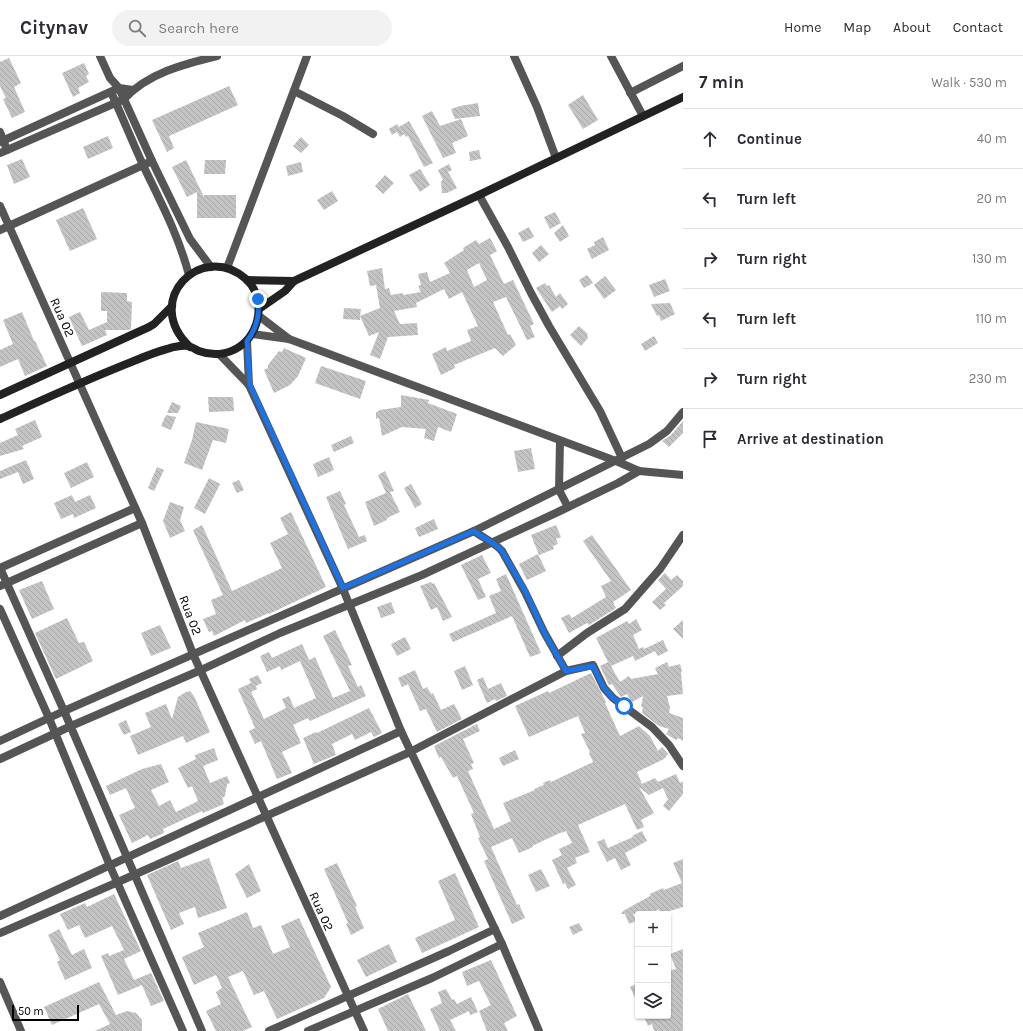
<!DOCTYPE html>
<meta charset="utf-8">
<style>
body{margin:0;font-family:Karla,sans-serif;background:#f2f2f3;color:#2b2b33}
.controls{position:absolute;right:12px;bottom:12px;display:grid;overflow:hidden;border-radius:4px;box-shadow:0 1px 3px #0004}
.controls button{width:36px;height:36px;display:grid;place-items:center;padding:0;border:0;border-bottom:1px solid #e1e1e2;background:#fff;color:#2b2b33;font:20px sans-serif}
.scale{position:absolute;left:12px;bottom:10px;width:67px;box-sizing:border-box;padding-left:4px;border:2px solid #000;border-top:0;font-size:11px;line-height:14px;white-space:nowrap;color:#000;-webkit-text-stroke:3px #fff;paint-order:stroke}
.stop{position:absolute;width:12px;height:12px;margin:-9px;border:3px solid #1a73e8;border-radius:50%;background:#fff}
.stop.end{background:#1a73e8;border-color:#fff;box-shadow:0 1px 4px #0008}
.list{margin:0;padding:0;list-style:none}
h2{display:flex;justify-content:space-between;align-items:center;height:52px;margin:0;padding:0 16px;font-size:17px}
h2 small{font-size:13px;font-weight:400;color:#7c7c81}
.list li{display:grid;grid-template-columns:26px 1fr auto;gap:12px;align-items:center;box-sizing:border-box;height:60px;padding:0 16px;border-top:1px solid #e1e1e2}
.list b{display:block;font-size:15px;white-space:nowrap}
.list em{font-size:13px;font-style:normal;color:#7c7c81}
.icon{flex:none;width:22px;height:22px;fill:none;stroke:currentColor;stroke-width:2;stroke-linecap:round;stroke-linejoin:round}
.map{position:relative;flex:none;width:683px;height:975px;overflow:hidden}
header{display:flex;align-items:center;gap:24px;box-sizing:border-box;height:56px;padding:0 20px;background:#fff;border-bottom:1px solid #e1e1e2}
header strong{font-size:19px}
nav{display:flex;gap:22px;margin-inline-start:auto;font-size:14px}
.search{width:280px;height:36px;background:#f2f2f3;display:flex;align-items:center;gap:10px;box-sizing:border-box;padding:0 14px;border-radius:22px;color:#7c7c81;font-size:15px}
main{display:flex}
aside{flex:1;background:#fff}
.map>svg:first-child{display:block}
.building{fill:url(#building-back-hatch);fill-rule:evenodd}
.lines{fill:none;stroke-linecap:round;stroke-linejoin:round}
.minor{stroke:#555;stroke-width:8}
.tertiary{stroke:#555;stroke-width:8}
.secondary{stroke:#222;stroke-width:8}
.route{stroke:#1a73e8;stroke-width:5}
.labels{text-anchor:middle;stroke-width:3;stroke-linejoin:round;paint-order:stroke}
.street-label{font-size:13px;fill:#000;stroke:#fff}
</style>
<header>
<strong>Citynav</strong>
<div class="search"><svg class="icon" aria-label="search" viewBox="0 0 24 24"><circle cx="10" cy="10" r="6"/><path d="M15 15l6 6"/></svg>Search here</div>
<nav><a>Home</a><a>Map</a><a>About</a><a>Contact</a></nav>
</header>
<main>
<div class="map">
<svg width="683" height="975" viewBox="0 0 683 975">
<defs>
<pattern id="building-back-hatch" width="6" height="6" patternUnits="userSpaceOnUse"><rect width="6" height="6" fill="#c4c4c4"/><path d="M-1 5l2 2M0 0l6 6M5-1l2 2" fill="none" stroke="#a7a7a7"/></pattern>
</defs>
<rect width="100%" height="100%" fill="#fff"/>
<g class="building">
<path d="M9 2 21 27 14 31 25 56 12 62 3 43 6 42 0 30V6Z"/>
<path d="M84 7 89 18 86 20 89 26 78 32 80 37 73 41 62 17Z"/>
<path d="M229 30 238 49 169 80 174 92 167 96 152 64Z"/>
<path d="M583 39 598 64 583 73 568 49Z"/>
<path d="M478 47 480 60 455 63 451 53 460 50Z"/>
<path d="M432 55 440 70 461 63 468 80 452 87 456 97 443 102 422 60Z"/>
<path d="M409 65 433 107 424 111 408 80 406 81 404 78 400 81 397 76 392 79 389 73 397 68 399 71Z"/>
<path d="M108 80 113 92 88 103 83 91Z"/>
<path d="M301 81 309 89 301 97 293 90Z"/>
<path d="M479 94 481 103 470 105 469 96Z"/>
<path d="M22 103 30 121 14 128 7 109Z"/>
<path d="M186 104 204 141V139H236V162H197V136L187 141 172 111Z"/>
<path d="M205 104H226L225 118H204Z"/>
<path d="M301 106 303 116 288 120 286 110Z"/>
<path d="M449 108 452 114 448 116 457 132 447 137H442L441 125 443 124 438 114Z"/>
<path d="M420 113 430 129 420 136 409 119Z"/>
<path d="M385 119 394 127 383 138 375 130Z"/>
<path d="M332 135 338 145 324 154 317 144Z"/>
<path d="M83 152 97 183 70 195 56 164Z"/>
<path d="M555 156 561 167 550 173 544 161Z"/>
<path d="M563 169 569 180 560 186 554 177Z"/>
<path d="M529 171 534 181 523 186 518 177Z"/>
<path d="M603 181 609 194 592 203 587 193 595 189 594 186Z"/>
<path d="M490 182 497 195 490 199 504 228 513 224 534 268 530 270 535 281 527 284 506 241 493 246 508 279 510 278 516 289 503 300 495 292 454 309 455 312 441 319 432 298 446 291 447 295 471 285 467 274 478 270 462 236 449 243 444 233 416 247 417 251 394 255 400 268 417 267 418 279 388 281 380 303 370 299 379 276 369 280 360 260V264L343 263 344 252 361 253 360 260 380 252 376 229 370 230 367 215 382 212 385 233 389 232 391 239 403 237V239L421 236 418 230 421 229 418 218 427 216 430 226 450 217 444 207 464 194 463 192 476 184 479 188ZM479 207 487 224 474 231 467 214Z"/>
<path d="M541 189 549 198 539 206 532 197Z"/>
<path d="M587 219 593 227 584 232 579 224Z"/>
<path d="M605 220 616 234 604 243 594 229Z"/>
<path d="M665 223 670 235 654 241 649 229Z"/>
<path d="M545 227 547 230 549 229 556 241 560 237 568 248 562 253 560 250 552 256 536 232Z"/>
<path d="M101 236 127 237V245L132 246 131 273 128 274H105L107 279 82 290 69 261 80 256 89 274 107 266V255H101Z"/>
<path d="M670 247 675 258 661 265 659 259 657 260 651 248Z"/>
<path d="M22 256 34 285H35L47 310 25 320 18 303 0 311V294L13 288 3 264Z"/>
<path d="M579 270 588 278 587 280 588 282 581 290 570 279Z"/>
<path d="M654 280 658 287 645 295 641 288Z"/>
<path d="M284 292 306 302 298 320 290 329 274 337 264 314 268 312V309L279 295 282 296Z"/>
<path d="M321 310 366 325 360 343 315 327Z"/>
<path d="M401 339 429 344 428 347 457 358 451 376 438 371 434 385 424 382 426 373 402 371 382 380 379 362 376 363V356L379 355V354L401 351Z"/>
<path d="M208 341H233L234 355 209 356Z"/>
<path d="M172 346 181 350 178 357H167Z"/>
<path d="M166 359 176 361 171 374 161 370Z"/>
<path d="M35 364 42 381 22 390 24 393 0 400V387L18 379 15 373Z"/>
<path d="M683 365V377L669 391 662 385 671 379Z"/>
<path d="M196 366 229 373 226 387 213 384 202 414 184 407 192 384Z"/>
<path d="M351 380 354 387 334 396 331 389Z"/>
<path d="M531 392 535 413 518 416 514 395Z"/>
<path d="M329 401 334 414 318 421 313 408Z"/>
<path d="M26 404 34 423 23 428 18 416 0 423V415Z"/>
<path d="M87 406 94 421 71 432 64 417Z"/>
<path d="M157 411 164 414 154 435 148 432Z"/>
<path d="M385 415 394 435 390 436 400 456 387 462V464L374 470 365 446 386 437 378 419Z"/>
<path d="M209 422 220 428 205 458 194 452Z"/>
<path d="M239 424 244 434 237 437 232 427Z"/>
<path d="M411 428 422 448 415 452 404 432Z"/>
<path d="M340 435 346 448 344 449 359 481 365 479 367 485 348 493 326 441Z"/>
<path d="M72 439 75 446 90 439 96 452 74 462 73 458 61 463 54 447Z"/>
<path d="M170 446 184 451 180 464 185 475 170 482 163 465Z"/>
<path d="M291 456 326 531 269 558V557L246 567 245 564 214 580 212 575 209 576 203 563 216 558 211 544 223 539 193 474 202 469 232 535 282 512 270 487 288 478 280 462Z"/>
<path d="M434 463 438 473 419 481 415 472Z"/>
<path d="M556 469 561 481 556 483 558 488 553 490 554 493 539 499 531 479Z"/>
<path d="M592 479 631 534 613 546 616 552 589 569 587 567 569 577 561 562 569 558 572 562 606 541 601 530 611 525 583 485Z"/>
<path d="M538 498 546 515 527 524 519 508Z"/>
<path d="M482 499 491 517 478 523 486 541 478 544 461 509Z"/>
<path d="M665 517 671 524 677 519 683 525V530L664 547 666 549 660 554 652 546 666 533 658 524Z"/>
<path d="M506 518 541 597 530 601 512 560 453 586 449 578 496 557 489 540 501 535 496 523Z"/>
<path d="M42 525 54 553 32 563 19 534Z"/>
<path d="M431 526 432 528 434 527 452 561 443 565 437 551 431 554 420 530Z"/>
<path d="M391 546 395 557 381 562 377 551Z"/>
<path d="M67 562 79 587 84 586 93 605 56 623 35 577Z"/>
<path d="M636 563 642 574 633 579 639 593 643 591 644 593 663 584 668 595 658 600 655 595 635 605 633 600 611 610 620 626 629 620 631 623 658 618 655 612 667 606 669 611 680 608 682 615 681 616 683 638 667 640 670 652 669 657 683 662V685L678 682 676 684 666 678 669 673 659 670 642 657 643 651H641L643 640 632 646 627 638 621 641 612 628 609 629 600 610 608 606 596 582 627 565 629 568Z"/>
<path d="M683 564V583L673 573Z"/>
<path d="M160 569 171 592 151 600 141 577Z"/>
<path d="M335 574 352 609 348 610 358 631 361 629 366 640 310 665 308 662 293 669 301 687 282 696 292 717 277 723 261 685 255 688 249 675 255 672 238 633 251 627 249 623 258 619 262 627 256 630 257 633 251 636 264 663 286 652 282 643 289 640 294 652 316 642 300 605 281 614 280 610 267 616 260 600 269 596 272 602 302 588 309 604 315 601 333 642 350 635 323 580Z"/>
<path d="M405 581 411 593 397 600 391 588Z"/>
<path d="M465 610 473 629 462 634 454 615Z"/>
<path d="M415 614 423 633 427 631 431 638 433 637 441 654 454 648 462 663 437 676 426 653 420 655 408 628 402 631 398 622Z"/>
<path d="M591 617 606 646 605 647 620 680 639 670 650 680 658 695 662 691 668 698 664 703 637 716 642 728 655 722 658 726 676 718 680 727 683 725V738L669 755 663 750 668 743 663 732 649 739 639 731 654 757 641 764 644 771 637 774 625 748 578 769 590 796 575 802 577 807 567 812 576 829 568 833 565 827 563 828 552 804 562 799 559 793 572 787 566 775 562 777V776L532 790 533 791 519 797 512 782 491 791 517 849 519 848 525 862 512 868 484 805 488 803 478 782 480 781 471 758 474 757 457 720 453 722 441 701 439 702 434 690 477 668 480 675 463 683 474 707 471 708 473 713 468 715 494 773 511 765 503 747 535 734 534 733 544 729 543 727 550 724 551 726 593 706 589 697 590 696 581 678 585 677 578 660 529 681 515 650 548 635 549 637Z"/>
<path d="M483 621 488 633 501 627 507 640 496 645 495 643 487 647 477 624Z"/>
<path d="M190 635 194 640 210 676 186 687 183 680 138 699 130 680 151 671 145 657 166 648 172 663 178 641 186 636Z"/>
<path d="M369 652 382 677 374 681 371 676 355 684 352 678 332 688 336 699 314 708 303 682 316 676 317 677Z"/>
<path d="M126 664 131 676 124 679 118 668Z"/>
<path d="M214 692 218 704 203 710 210 727 227 720 230 727 227 728 225 740 222 742 224 748 203 757 202 755 163 773 164 777 150 783 148 779 132 787 119 759 135 752 126 732 110 739 106 730 142 713 161 708 169 726 151 734 159 750 170 744 176 756 198 745 192 730 188 732 178 712 196 703 195 699Z"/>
<path d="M515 694 519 703 503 710 499 702Z"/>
<path d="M642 775 647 785 625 797 631 809 621 814 615 802 607 806 597 786 604 783 608 792 633 781 632 780Z"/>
<path d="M209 802 227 852 198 862 195 851 179 857 184 868 171 874 147 819 178 805 181 812Z"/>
<path d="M683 803V851L660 858 659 853 650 858H633L636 865 629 868 625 858H621L623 855 650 840V838L663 832 664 834 682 827 673 807Z"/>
<path d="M337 807 357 850 355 851 364 872 351 879 346 868 348 867 324 813Z"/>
<path d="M249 808 261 835 247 842 235 818Z"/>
<path d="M541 813 550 830 536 836 528 819Z"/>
<path d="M455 817 479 871 422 897 415 882 455 864 438 825Z"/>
<path d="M114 838 141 895 124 903 134 924 151 917 164 945 151 950 142 929 118 939 101 900 108 897 109 900 124 894 112 870 85 882 79 869 68 874 60 858 85 847 87 851Z"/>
<path d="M247 856 253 872 261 869 273 898 290 891 281 870 299 862 331 931 324 942 277 963 264 935 254 939 243 915 228 921 252 971 243 975H216L206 955 221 948 216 936 222 932 216 919 194 929 182 901 204 891 198 877Z"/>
<path d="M579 867 583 874 573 879 569 871Z"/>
<path d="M59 873 72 899 84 893 92 912 65 924 57 906 60 904 48 879Z"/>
<path d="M389 888 397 906 366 921 357 904Z"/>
<path d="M683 893V975H654L652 968 648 970 644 960H668V915L676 913 670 898Z"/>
<path d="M491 904 517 960 504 967 508 975H487L479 955 491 949 479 925 467 930 462 916Z"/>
<path d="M99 926 116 959 127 955 136 957 142 964V975H95L110 968 99 948 52 969 44 951Z"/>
<path d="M638 927V948L630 931Z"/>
<path d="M446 933 452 944 454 943 457 948 471 941 478 956 470 959 469 955 450 964 456 975H440L430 953 442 947 438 936Z"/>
<path d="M408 938 426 975H388L378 953Z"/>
</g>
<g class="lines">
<g class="minor">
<path d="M100 0 110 22 119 32 133 34"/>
<path d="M514 0 537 51 556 102"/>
<path d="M611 0 643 60"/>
<path d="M294 35 343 60 373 78"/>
<path d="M630 37 683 10"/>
<path d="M124 43C148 17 184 8 217 0"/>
<path d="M0 76 7 94"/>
<path d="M479 139 508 191 531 237 549 270 600 355 622 402"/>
<path d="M0 150 142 467 193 598 364 975"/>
<path d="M0 174 152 105"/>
<path d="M227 212 307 0"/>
<path d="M259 260 289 283"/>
<path d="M252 278 289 283 616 405 639 415 683 419"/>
<path d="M560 385 559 434 568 451"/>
<path d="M474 475C483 482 494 486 502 495L525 536 544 576 566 615"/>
<path d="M0 512 64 655 202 975"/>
<path d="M0 512 135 452"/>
<path d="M0 530 142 467"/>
<path d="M0 553 49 662 110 810 183 975"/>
<path d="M557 600 587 577 625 553 660 513 683 479"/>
<path d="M0 685 64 655 474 475 649 388 667 375 683 356"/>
<path d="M0 703 71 670 201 614 280 577 422 519 560 455 618 427 639 415"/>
<path d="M0 860 401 675"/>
<path d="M0 877 118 826 410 696 566 615 593 609 604 632 613 642 652 671 669 689 683 710"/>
<path d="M0 926 21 975"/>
<path d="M269 975 449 895 495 873"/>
<path d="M308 975 432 922 502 888"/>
</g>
<g class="tertiary">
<path d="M111 36C122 60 132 85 143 109 161 147 178 178 189 219"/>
<path d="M0 86 119 32 152 105 190 183 211 211"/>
<path d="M0 97 120 45"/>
<path d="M247 285 249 329"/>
<path d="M220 299 249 329 343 533 401 675 502 888 539 975"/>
</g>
<g class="secondary">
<path d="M247 224 294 225"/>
<path d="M259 253 285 235 294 225 479 139 683 41"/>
<path d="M0 339 149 271 154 268 172 250"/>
<path d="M0 363C40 345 79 327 119 311 135 305 151 297 167 293 174 291 184 288 191 291 194 292 196 294 199 295 212 300 227 299 239 291 261 277 266 241 246 223 201 184 141 245 190 291"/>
</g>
</g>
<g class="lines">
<path class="route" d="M258 243C260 258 257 272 247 285L250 329 343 532 474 475C483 482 494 486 502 495L526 536 544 576 566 615 593 610 604 632 613 642 624 650"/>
</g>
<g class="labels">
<g class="street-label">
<text transform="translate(63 261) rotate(66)" y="5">Rua 02</text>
<text transform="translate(191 559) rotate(69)" y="5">Rua 02</text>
<text transform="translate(322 855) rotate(66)" y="5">Rua 02</text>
</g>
</g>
</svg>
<div class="controls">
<button>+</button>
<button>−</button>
<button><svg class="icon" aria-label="layers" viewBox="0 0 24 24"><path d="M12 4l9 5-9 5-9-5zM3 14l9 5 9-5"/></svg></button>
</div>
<div class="scale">50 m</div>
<div class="stop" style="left:624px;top:650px"></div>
<div class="stop end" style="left:258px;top:243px"></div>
</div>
<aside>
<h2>7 min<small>Walk · 530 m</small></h2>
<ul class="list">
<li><svg class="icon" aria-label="ahead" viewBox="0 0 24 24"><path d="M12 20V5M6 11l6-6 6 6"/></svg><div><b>Continue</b></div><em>40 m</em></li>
<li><svg class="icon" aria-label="left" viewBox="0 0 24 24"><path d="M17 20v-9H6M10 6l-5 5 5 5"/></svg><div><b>Turn left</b></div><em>20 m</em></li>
<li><svg class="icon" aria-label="right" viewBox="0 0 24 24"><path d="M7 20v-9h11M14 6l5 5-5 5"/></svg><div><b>Turn right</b></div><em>130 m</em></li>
<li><svg class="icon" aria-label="left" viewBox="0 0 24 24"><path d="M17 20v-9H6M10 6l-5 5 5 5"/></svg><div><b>Turn left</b></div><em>110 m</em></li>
<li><svg class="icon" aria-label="right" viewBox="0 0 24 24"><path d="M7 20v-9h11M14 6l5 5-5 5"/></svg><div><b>Turn right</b></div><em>230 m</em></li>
<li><svg class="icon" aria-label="arrive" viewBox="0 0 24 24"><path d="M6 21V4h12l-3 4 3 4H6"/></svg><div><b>Arrive at destination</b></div></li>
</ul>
</aside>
</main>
